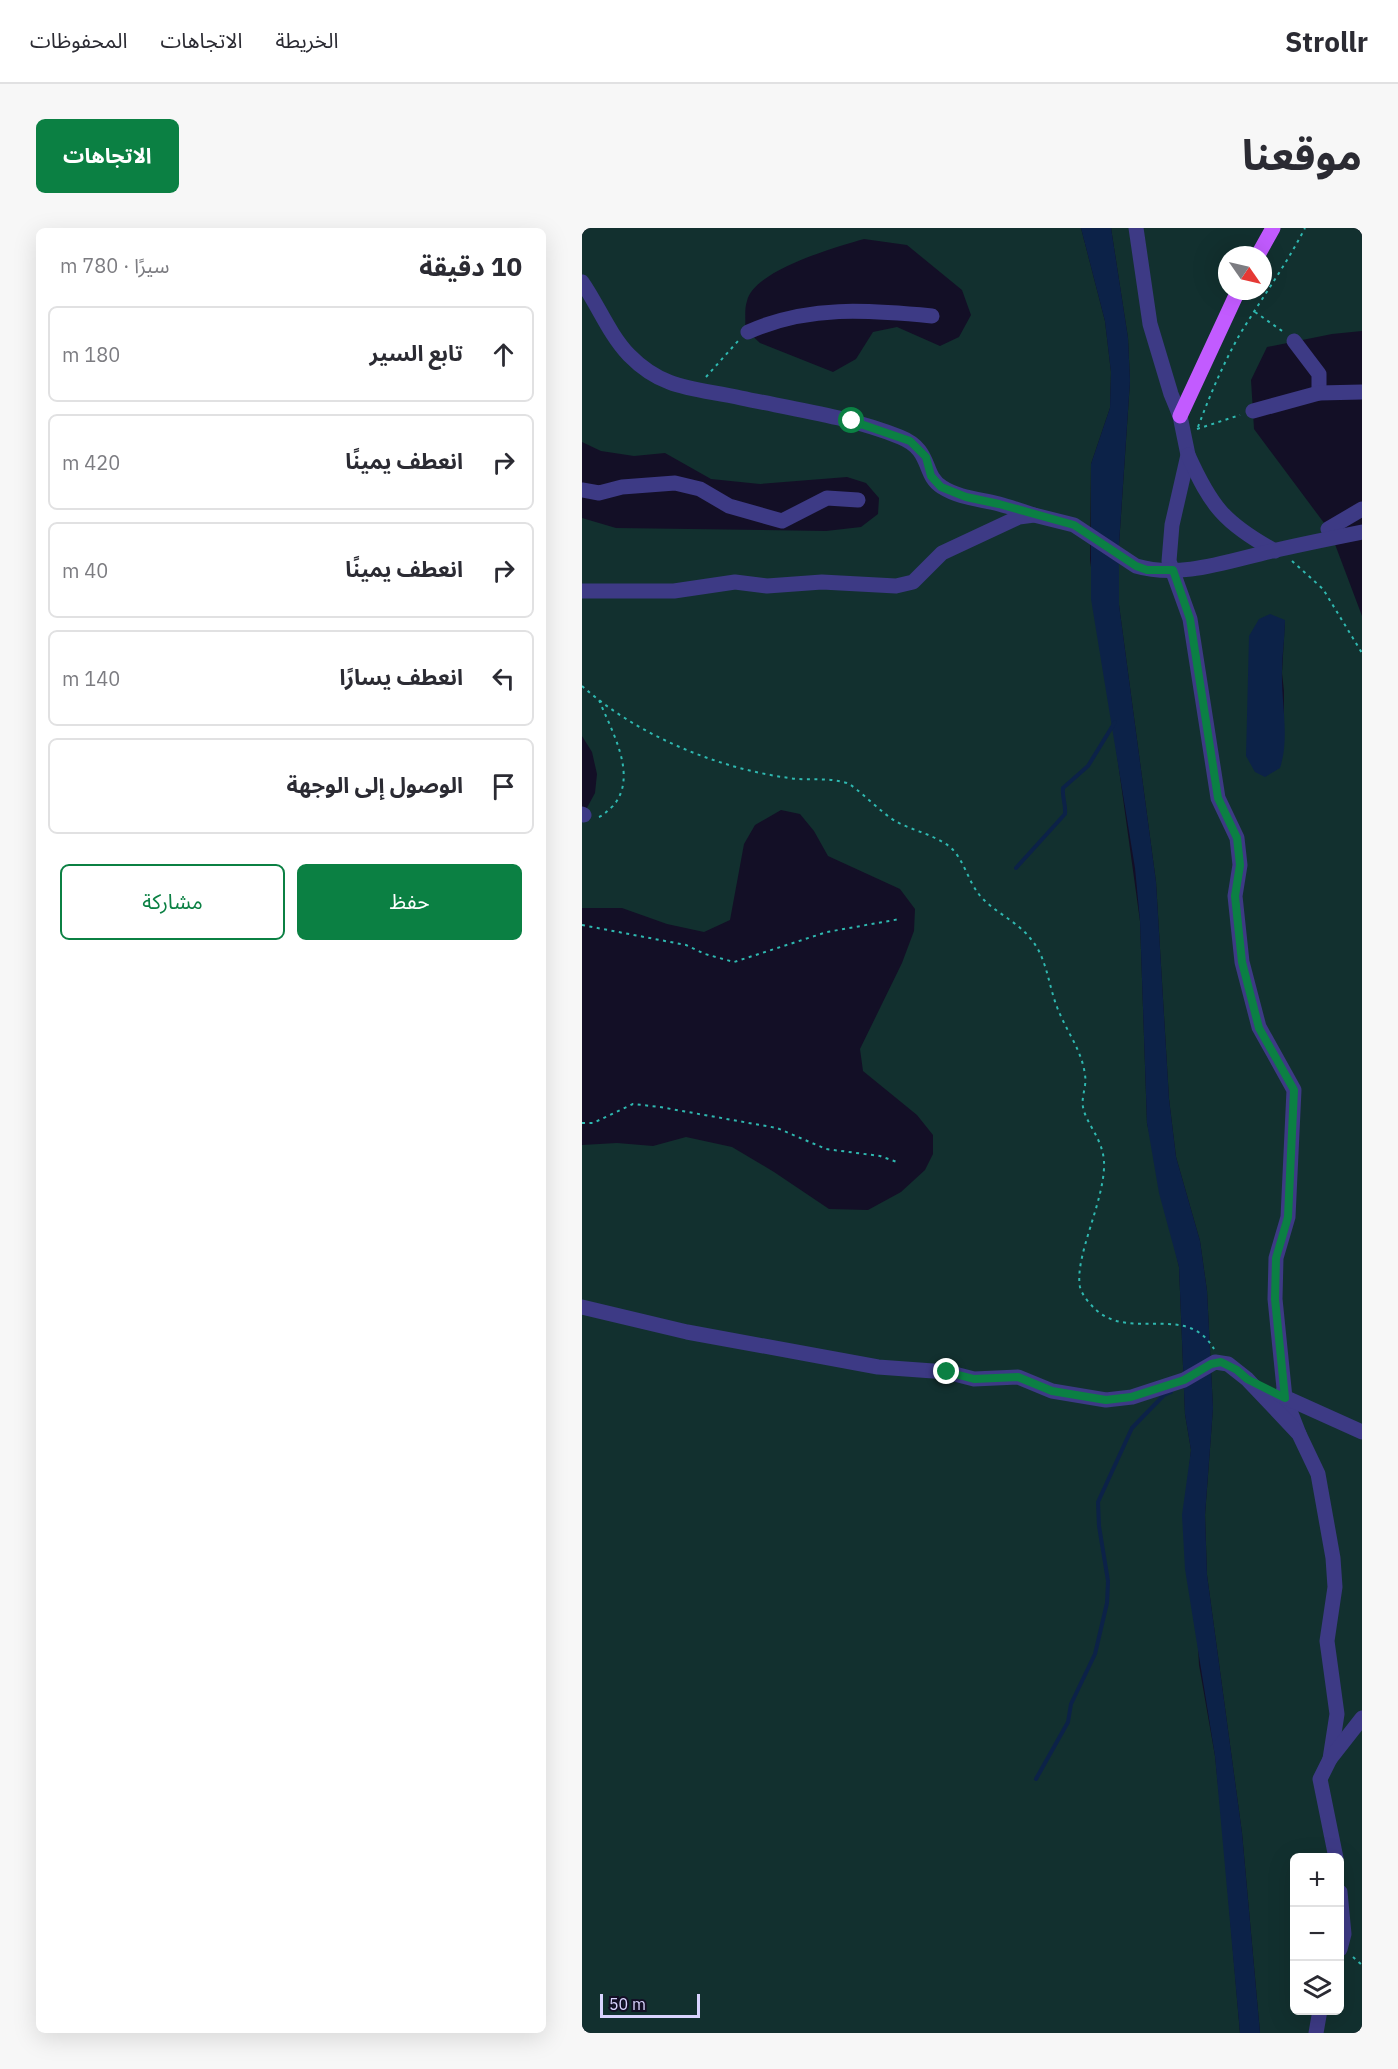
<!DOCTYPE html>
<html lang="ar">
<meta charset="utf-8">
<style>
body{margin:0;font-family:"IBM Plex Sans","Noto Sans Arabic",sans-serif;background:#f7f7f7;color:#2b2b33;direction:rtl}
.controls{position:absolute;right:18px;bottom:18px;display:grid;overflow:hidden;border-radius:9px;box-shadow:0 6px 24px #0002}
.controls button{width:54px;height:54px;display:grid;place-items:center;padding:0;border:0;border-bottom:2px solid #e1e1e2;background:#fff;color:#2b2b33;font:30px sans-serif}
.compass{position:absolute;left:636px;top:18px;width:54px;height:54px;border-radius:50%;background:#fff;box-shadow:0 6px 24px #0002;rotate:124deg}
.scale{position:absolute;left:18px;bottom:15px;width:100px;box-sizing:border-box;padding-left:6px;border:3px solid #d9d4ff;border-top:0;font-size:16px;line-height:21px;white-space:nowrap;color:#d9d4ff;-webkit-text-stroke:4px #130f26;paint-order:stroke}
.stop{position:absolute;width:18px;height:18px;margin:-14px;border:4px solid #0b8043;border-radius:50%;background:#fff}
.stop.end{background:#0b8043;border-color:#fff;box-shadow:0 2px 6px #0008}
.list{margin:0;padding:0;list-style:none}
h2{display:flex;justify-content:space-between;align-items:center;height:78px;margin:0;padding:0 24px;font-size:26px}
h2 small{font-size:20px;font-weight:400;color:#7c7c81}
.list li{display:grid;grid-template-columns:39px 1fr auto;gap:18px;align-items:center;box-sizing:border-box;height:96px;margin:0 12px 12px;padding:0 12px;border:2px solid #e1e1e2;border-radius:9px}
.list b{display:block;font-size:22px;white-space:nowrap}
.list em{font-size:20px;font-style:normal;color:#7c7c81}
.actions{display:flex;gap:12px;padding:18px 24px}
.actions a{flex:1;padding:14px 0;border:2px solid #0b8043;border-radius:9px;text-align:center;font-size:21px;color:#0b8043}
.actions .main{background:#0b8043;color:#fff}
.icon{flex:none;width:33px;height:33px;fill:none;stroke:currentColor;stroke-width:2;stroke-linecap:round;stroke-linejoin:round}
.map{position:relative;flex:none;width:780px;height:1805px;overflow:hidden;direction:ltr;border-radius:9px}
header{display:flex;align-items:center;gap:36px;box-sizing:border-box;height:84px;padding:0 30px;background:#fff;border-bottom:2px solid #e1e1e2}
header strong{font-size:28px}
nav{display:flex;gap:33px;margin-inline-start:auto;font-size:21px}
.intro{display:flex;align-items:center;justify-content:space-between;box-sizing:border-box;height:144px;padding:0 36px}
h1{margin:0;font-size:42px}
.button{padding:15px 27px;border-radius:9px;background:#0b8043;color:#fff;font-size:21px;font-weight:700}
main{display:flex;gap:36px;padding:0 36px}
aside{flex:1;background:#fff;border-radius:9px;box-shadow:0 6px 24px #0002}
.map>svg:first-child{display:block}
.green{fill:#12302f;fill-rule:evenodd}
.water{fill:#0c2248}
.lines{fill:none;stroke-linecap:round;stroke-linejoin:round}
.stream{stroke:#0c2248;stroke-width:4}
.path{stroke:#2fb8b0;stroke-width:2;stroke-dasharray:3 4.5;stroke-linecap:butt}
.minor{stroke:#3d3a85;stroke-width:15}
.major{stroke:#c25bff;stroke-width:15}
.route{stroke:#0b8043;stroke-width:8}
</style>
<header>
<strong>Strollr</strong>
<nav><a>الخريطة</a><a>الاتجاهات</a><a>المحفوظات</a></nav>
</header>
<div class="intro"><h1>موقعنا</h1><a class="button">الاتجاهات</a></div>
<main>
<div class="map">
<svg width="780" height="1805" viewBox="0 0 780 1805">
<rect width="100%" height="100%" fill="#130f26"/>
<g class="green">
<path d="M0 0H499L523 93 529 144 528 180 509 236 508 332 558 693 565 895 597 1039 603 1186 609 1222 607 1241 617 1437 633 1528 640 1595 658 1805H0V917L35 915 71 918 104 909 150 919 192 944 247 981 286 982 319 964 343 942 351 926V907L335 887 281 843 278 821 320 735 332 703 333 681 318 661 246 628 232 603 218 586 199 582 173 597 162 616 148 692 122 704 85 696 40 680H0V589L13 565 15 546 10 524 0 508V290L34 300 244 303 279 299 296 286 297 270 284 255 265 249 178 256 129 251 83 225 52 228 19 223 0 214ZM282 11 325 17 380 62 389 87 377 109 358 118 315 99 291 104 274 131 251 144 178 115 163 101C164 92 162 81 165 73 172 42 254 19 282 11Z"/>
<path d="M529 0H780V103L750 106 685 119 669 152 672 201 748 303 780 388V1805H678L660 1605 625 1347 623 1287 631 1180 625 1063 618 1013 594 929 587 871 574 654 537 377V317L548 153 546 110ZM645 27H681V63H645ZM703 392 700 445 702 463V519L673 544ZM712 1630H758V1782H712Z"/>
</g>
<g class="water">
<path d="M499 0H529L546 110 548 153 537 316V377L574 654 587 871 594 929 618 1013 625 1063 631 1180 623 1287 625 1347 660 1605 678 1805H658L633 1528 603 1341 600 1287 609 1222 603 1186 597 1039 577 965 565 895 558 693 553 640 509 371V236L528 180 529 144 523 93Z"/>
<path d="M688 386 703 392C703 409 700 426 700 443 699 474 708 510 698 540L683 549 673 544 664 528 667 408 677 391Z"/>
</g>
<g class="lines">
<g class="stream">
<path d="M434 640 483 586C484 576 480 570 481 560L506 538 533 494"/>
<path d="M454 1551 486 1494 489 1476 513 1426 525 1375 526 1353 517 1298 516 1274 550 1200 582 1167 589 1164"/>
</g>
<g class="path">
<path d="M673 84 703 105"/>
<path d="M124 149 156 113"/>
<path d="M616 199C628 167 641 136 658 106 680 70 704 37 723 0"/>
<path d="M615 201 658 187"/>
<path d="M710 333 741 361 780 425"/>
<path d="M0 458C55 507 134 540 207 550 227 553 246 549 265 555 275 559 300 586 315 594 332 603 353 607 368 619 381 630 386 652 396 665 409 683 434 692 448 710 465 729 466 756 475 779 484 803 500 822 503 847 505 858 499 869 501 879 504 896 520 909 522 933 524 971 492 1028 498 1059 500 1067 507 1075 513 1081 548 1114 605 1074 632 1121"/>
<path d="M17 589C22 587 26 582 31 578 57 548 29 502 17 472"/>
<path d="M0 697 104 717 123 726 152 734 245 704 318 691"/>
<path d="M0 895H11L51 876 78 879 195 900 244 921 298 928 315 934"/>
<path d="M771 1729 780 1737"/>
</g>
<g class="minor">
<path d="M554 0 568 96 589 166 598 188 606 227 590 297 587 333 608 391 636 570 655 610 658 637 653 668 660 734 677 799 712 862 706 989 694 1030 693 1071 703 1170 717 1206"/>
<path d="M0 54C16 77 27 106 47 127 82 163 115 160 159 170 212 181 268 189 318 209 351 222 340 247 360 259 377 270 398 271 417 276 428 279 440 283 452 287"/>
<path d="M166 104C226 77 287 82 350 88"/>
<path d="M712 113 737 146V165"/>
<path d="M671 183 737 165 780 164"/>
<path d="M606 227C629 278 642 295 693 323"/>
<path d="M0 262 17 265 40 259 93 255 118 261 147 278 200 293 245 270 276 272"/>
<path d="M746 301 780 281"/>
<path d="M0 363H92L153 354 185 358 240 354 314 358 331 354 360 325 437 289 452 287 492 297 554 338C598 351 646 333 690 323 720 316 750 310 780 304"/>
<path d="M0 586 2 587"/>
<path d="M0 1079 105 1104 296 1139 365 1144 392 1151 436 1149 470 1163 524 1172 550 1169 602 1152 633 1134 646 1136 665 1151 717 1206 736 1246 751 1330 753 1359 745 1413 755 1486 748 1531"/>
<path d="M698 1167 780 1204"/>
<path d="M754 1630 738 1551 748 1531 780 1490"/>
<path d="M758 1664 762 1706 758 1721"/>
<path d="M734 1805 738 1782"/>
</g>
<g class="major">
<path d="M676 27 691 0"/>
<path d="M598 188 656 63"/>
</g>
</g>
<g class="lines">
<path class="route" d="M270 193 328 213 344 229 349 248 359 259 384 269 417 276 492 297 554 338 565 342H591L608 391 636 570 655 610 658 637 653 668 660 734 677 800 712 862 706 989 694 1030 693 1071 703 1170 665 1151 655 1142 639 1134 629 1136 602 1152 549 1169 524 1172 470 1163 436 1149 392 1151 365 1144"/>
</g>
</svg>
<div class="controls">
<button>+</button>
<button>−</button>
<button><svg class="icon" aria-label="layers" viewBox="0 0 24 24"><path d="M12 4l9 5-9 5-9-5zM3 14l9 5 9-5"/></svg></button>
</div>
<svg class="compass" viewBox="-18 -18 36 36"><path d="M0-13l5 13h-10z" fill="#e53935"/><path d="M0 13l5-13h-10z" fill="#7c7c81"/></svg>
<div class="scale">50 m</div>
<div class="stop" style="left:270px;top:193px"></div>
<div class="stop end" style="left:365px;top:1144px"></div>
</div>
<aside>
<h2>10 دقيقة<small>سيرًا · 780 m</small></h2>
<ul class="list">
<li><svg class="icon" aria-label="ahead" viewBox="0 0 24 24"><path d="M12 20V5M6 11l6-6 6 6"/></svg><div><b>تابع السير</b></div><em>180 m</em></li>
<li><svg class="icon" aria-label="right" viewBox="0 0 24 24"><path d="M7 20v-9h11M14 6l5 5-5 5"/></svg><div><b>انعطف يمينًا</b></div><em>420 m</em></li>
<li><svg class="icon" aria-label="right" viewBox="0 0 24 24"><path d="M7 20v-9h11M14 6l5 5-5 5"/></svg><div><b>انعطف يمينًا</b></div><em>40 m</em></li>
<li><svg class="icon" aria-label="left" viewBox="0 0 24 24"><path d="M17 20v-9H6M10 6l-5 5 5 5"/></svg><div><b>انعطف يسارًا</b></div><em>140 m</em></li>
<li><svg class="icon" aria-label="arrive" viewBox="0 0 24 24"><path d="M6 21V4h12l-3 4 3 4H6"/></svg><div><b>الوصول إلى الوجهة</b></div></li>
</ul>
<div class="actions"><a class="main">حفظ</a><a>مشاركة</a></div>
</aside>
</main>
